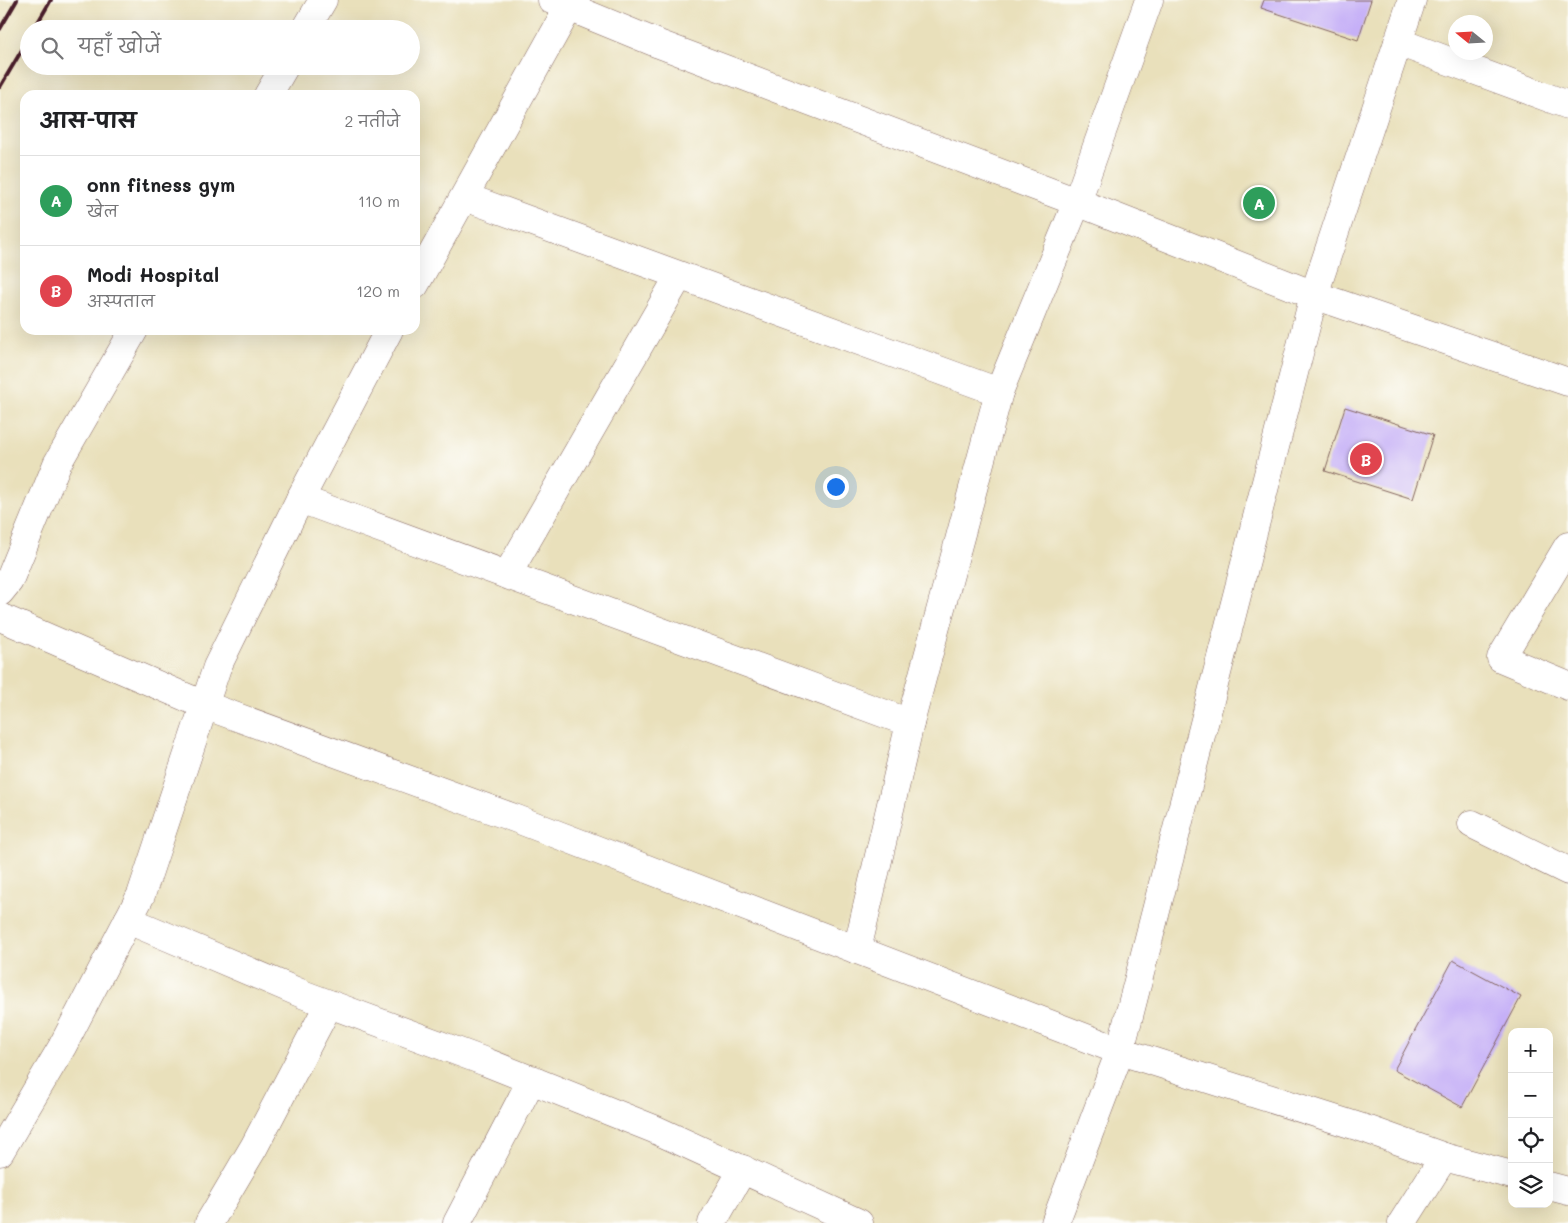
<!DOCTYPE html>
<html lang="hi">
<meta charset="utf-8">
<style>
body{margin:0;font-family:Mali,"Playpen Sans Deva",sans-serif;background:#f6f6f6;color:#202124}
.controls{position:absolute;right:15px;bottom:15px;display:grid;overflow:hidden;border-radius:10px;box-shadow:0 5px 20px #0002}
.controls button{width:45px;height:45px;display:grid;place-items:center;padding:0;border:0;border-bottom:1px solid #e0e0e0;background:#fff;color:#202124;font:25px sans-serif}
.compass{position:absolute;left:1448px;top:15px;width:45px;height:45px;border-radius:50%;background:#fff;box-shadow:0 5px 20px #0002;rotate:288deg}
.you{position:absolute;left:835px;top:486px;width:18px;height:18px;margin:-12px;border:4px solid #fff;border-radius:50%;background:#1a73e8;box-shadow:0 0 0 8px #1a73e833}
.badge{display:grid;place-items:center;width:32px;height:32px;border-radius:50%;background:#2563eb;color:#fff;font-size:16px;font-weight:700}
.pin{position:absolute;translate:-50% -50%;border:2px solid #fff;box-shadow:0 1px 5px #0006}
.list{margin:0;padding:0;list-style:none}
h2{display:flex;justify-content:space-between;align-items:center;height:65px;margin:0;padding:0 20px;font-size:21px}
h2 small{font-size:16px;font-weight:400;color:#757577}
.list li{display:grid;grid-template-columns:32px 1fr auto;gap:15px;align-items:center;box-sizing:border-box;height:90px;padding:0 20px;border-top:1px solid #e0e0e0}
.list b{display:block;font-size:19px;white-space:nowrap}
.list p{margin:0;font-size:16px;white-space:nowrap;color:#757577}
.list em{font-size:16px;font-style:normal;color:#757577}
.icon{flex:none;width:28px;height:28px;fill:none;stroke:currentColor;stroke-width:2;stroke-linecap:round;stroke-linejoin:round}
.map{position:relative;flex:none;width:1568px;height:1223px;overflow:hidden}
.search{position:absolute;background:#fff;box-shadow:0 5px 20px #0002;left:20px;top:20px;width:400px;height:55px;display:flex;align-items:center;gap:12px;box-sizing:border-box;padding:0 18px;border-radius:28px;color:#757577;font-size:19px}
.panel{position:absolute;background:#fff;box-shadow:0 5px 20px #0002;left:20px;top:90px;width:400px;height:245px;border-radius:15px}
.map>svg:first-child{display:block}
.building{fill:#c6b0f7}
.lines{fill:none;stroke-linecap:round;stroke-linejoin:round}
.minor-casing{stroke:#82635d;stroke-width:29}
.minor{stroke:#fff;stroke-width:28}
.rail{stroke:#4a1f2b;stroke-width:4}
</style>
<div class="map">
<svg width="1568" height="1223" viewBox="0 0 1568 1223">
<rect width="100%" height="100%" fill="#fdfcf7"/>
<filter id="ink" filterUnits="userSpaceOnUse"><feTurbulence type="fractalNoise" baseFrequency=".02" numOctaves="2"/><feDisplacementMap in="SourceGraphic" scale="10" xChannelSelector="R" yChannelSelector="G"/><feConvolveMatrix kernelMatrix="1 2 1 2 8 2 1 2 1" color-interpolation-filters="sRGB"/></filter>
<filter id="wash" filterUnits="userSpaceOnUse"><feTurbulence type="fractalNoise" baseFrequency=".0096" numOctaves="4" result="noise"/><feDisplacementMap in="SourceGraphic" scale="20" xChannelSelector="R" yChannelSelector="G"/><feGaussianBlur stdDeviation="1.12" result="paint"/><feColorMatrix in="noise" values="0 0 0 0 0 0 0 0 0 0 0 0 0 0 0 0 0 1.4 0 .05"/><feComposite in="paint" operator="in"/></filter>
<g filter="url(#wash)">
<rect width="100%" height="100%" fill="#e9e0bb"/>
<g id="blocks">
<g class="building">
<path d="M1264 0H1371L1358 40 1261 8Z"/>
<path d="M1345 407 1433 435 1413 499 1325 471Z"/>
<path d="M1453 960 1521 997 1462 1107 1394 1070Z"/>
</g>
</g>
</g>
<g filter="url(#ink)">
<use href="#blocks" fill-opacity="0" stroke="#82635d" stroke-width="1"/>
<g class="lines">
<defs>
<g id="minor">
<path d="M552 0 659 44 1077 202 1149 0"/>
<path d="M306 29 323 0"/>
<path d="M1398 42 1568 105"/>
<path d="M268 95 285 66"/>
<path d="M465 197 999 392"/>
<path d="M415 285 569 7"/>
<path d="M300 499 910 723"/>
<path d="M1568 546 1501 658 1568 686"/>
<path d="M507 575 679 276"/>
<path d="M0 592 9 581 57 464 134 330"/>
<path d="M0 617 204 705 517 819 1120 1051 1369 1130 1444 1157"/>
<path d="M1472 824 1568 871"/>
<path d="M128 920 305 995 486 1062 654 1129 859 1223"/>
<path d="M857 950 910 723 999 392 1077 202 1314 295 1568 382"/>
<path d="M0 1152 62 1047 141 895 217 667 300 499 389 330"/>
<path d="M1549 1186 1568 1191"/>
<path d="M209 1223 254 1147 329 1004"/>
<path d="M457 1223 532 1079"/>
<path d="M712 1223 743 1169"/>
<path d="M1055 1223 1120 1051 1314 295 1412 0"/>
<path d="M1402 1223 1444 1157 1512 1175"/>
</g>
</defs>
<use href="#minor" class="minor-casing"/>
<use href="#minor" class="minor"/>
<g class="rail">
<path d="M0 29 17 0"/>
<path d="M34 29 51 0"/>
<path d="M0 87 29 38"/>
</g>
</g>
</g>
</svg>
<div class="controls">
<button>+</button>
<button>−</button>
<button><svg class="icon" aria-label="locate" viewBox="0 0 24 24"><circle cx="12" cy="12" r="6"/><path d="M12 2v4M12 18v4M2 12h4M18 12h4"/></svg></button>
<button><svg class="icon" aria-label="layers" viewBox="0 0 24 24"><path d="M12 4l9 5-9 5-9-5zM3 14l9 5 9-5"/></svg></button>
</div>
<svg class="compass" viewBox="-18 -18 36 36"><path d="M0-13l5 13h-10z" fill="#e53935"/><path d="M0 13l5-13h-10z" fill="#757577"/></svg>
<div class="you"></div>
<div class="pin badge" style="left:1259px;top:203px;background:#2e9e5b">A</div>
<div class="pin badge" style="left:1366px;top:459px;background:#e0444e">B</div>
<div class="search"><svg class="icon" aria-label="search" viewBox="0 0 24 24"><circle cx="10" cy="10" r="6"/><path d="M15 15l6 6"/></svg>यहाँ खोजें</div>
<section class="panel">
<h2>आस-पास<small>2 नतीजे</small></h2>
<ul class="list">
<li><span class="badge" style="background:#2e9e5b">A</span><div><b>onn fitness gym</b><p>खेल</p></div><em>110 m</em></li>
<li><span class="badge" style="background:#e0444e">B</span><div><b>Modi Hospital</b><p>अस्पताल</p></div><em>120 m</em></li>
</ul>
</section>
</div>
